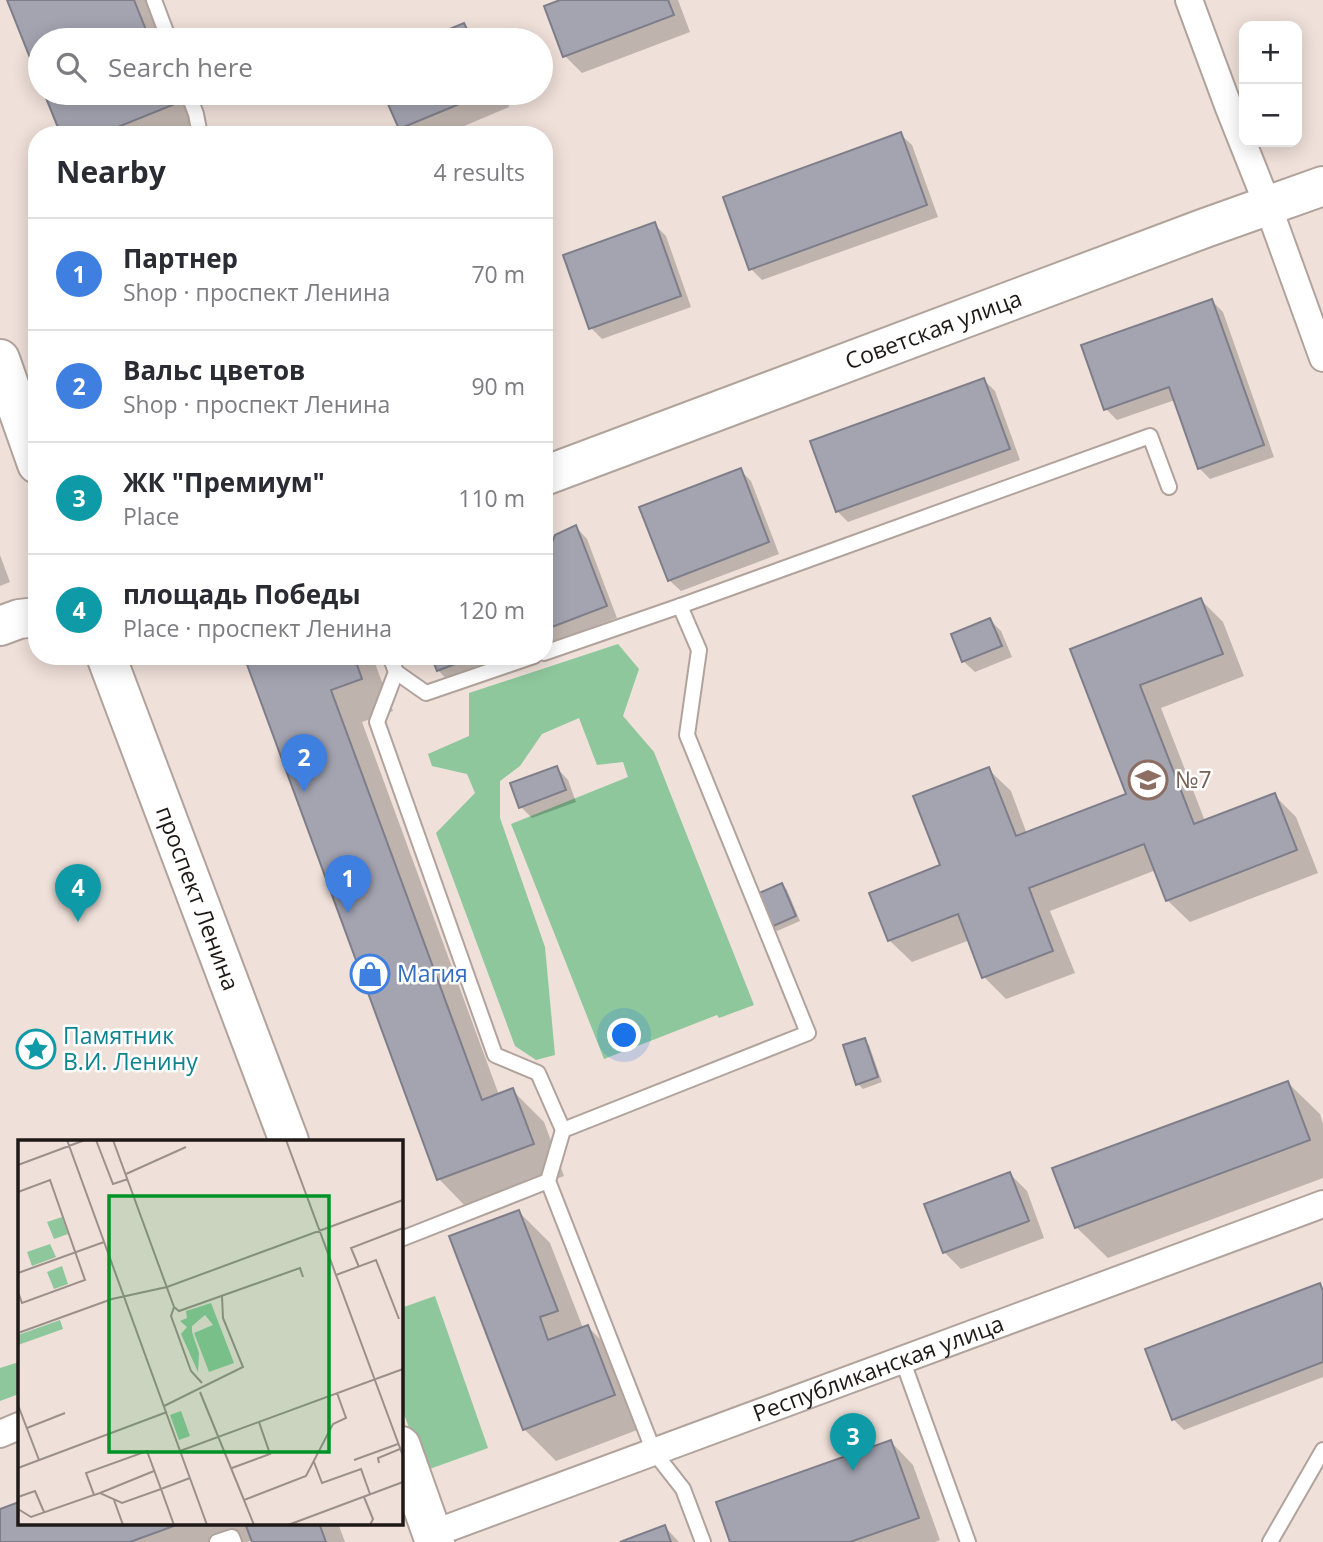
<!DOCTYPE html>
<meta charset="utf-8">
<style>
body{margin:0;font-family:"Open Sans",sans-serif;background:#f2f2f3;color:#2b2b33}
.controls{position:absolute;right:21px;top:21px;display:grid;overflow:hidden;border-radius:14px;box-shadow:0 4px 18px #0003}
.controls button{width:63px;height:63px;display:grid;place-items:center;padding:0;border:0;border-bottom:2px solid #e1e1e2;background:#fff;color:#2b2b33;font:35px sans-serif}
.you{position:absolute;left:625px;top:1036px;width:24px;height:24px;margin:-18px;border:5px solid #fff;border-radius:50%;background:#1a73e8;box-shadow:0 0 0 10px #1a73e833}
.badge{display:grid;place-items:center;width:46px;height:46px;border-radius:50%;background:#019327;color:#fff;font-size:23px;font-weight:700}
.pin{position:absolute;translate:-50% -58px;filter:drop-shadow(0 2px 4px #0008)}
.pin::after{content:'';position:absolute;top:37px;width:24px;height:21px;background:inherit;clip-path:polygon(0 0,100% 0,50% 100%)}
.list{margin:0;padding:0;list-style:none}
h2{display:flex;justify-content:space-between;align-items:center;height:91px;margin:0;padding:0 28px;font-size:30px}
h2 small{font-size:23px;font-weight:400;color:#7c7c81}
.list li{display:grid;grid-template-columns:46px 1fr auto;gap:21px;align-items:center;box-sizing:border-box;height:112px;padding:0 28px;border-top:2px solid #e1e1e2}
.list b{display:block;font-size:26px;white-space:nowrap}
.list p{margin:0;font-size:23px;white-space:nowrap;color:#7c7c81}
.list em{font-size:23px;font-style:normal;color:#7c7c81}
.icon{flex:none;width:38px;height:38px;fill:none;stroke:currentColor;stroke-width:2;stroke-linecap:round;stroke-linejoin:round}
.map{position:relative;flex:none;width:1323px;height:1542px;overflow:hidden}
.search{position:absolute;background:#fff;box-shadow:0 4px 18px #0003;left:28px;top:28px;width:525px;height:77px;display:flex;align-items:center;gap:18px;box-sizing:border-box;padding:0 24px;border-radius:38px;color:#7c7c81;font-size:26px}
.panel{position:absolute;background:#fff;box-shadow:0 4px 18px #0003;left:28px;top:126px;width:525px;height:539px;border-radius:28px}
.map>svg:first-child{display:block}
.green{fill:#8ec79c}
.shadow{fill:#0003}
.building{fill:#a4a4b1;stroke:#7e7e8a;stroke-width:2}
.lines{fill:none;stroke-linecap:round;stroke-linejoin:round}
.lane-casing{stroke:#b1a39c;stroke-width:18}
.street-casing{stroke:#b1a39c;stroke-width:30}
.secondary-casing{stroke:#b1a39c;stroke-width:42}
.lane{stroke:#fff;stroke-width:14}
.street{stroke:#fff;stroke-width:26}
.secondary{stroke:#fff;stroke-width:38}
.labels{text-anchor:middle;stroke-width:5;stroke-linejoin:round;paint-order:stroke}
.street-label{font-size:23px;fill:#1e1917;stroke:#fff}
.education-label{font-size:23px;fill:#785e54;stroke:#fff;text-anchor:start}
.shop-label{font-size:23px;fill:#366cbe;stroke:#fff;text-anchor:start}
.culture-label{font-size:23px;fill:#0d838f;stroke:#fff;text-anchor:start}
.inset-road{fill:none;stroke:#9b908b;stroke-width:2}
.view{fill:#019327;fill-opacity:0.15;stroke:#019327;stroke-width:3.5}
.inset-edge{fill:none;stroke:#1e1917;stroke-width:3.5}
</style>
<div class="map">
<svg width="1323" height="1542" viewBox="0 0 1323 1542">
<rect width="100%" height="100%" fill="#efe0d9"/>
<g class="green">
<path d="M618 644 639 669 623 716 654 752 754 1005 719 1018 717 1015 604 1059 511 824 628 777 623 762 597 765 579 718 542 734 520 766 500 781V818L545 947 555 1055 536 1060 515 1046 436 833 475 793 467 774 432 766 428 754 469 736V693Z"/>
<path d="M435 1296 488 1448 424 1471 401 1405V1308Z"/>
<path d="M19 1362V1394L0 1401V1368Z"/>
</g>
<g class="shadow">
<path d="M9 0H146L162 40H40V78Z"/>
<path d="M565 0H678L690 32 582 73 565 56Z"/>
<path d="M464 25 479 40H428Z"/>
<path d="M46 93H183L197 127 176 135H63Z"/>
<path d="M385 93H503L509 107 443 135H407L401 128Z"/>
<path d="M900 134 912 145 938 217 762 280 751 269Z"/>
<path d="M654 224 666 236 691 307 602 339 591 328Z"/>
<path d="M1212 301 1223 312 1274 457 1210 479 1199 468 1175 400 1117 420 1106 409Z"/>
<path d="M984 380 995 391 1020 460 848 522 837 511Z"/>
<path d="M740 470 751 481 779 554 681 591 669 580Z"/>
<path d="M576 527 587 539 617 618 544 645V554L550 551Z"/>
<path d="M0 555 10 582 0 586Z"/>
<path d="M1201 600 1223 622 1244 676 1161 708 1205 821 1274 795 1296 817 1318 873 1190 922 1167 900 1156 870 1050 911 1075 973 1006 999 984 977 970 940 912 962 889 940 943 866 988 769 1011 791 1027 834 1128 795 1072 650Z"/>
<path d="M990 620 1001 631 1012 657 975 672 963 661Z"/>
<path d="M259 656H372L373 658 393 711 362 722 499 1095 512 1090 544 1122 564 1176 470 1211 439 1179Z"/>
<path d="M433 656H516L449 682 438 670Z"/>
<path d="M557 768 568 780 576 802 532 818 521 807Z"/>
<path d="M782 885 787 890 800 921 777 931 772 926Z"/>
<path d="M864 1040 869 1045 882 1082 863 1089 858 1084Z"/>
<path d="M1288 1083 1320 1114 1323 1124V1178L1108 1258 1076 1227Z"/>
<path d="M1010 1174 1027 1191 1044 1238 961 1269 944 1252Z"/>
<path d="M519 1212 550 1243 583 1328 588 1327 619 1358 645 1427 556 1461 524 1429Z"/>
<path d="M1319 1285 1323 1289V1377L1184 1430 1173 1419Z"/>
<path d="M891 1442 913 1465 940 1540 935 1542H732Z"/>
<path d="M19 1504V1523H338L345 1542H254L253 1540 247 1542H0V1511Z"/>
<path d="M665 1527 679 1542H625Z"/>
</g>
<g class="building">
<path d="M7 0H134L150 40H40V83Z"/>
<path d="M560 0H668L674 15 563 57 544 6Z"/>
<path d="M464 23 472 40H423Z"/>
<path d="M44 93H171L175 104 98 135H61Z"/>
<path d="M383 93H486L399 129Z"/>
<path d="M901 132 927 205 749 270 723 197Z"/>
<path d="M655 222 681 296 589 329 563 255Z"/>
<path d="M1212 299 1264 445 1198 469 1169 387 1104 410 1081 345Z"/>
<path d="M984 378 1010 449 836 512 810 441Z"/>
<path d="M741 468 769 542 668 581 639 507Z"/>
<path d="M576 525 607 606 544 630V552L549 550 555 535Z"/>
<path d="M1201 598 1223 654 1140 685 1194 824 1275 793 1297 850 1166 901 1144 844 1029 888 1053 951 982 978 958 914 888 941 869 893 940 865 913 796 989 767 1016 836 1126 794 1070 649Z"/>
<path d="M990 618 1002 646 962 662 951 634Z"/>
<path d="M254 656H354L362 679 331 690 482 1100 513 1088 534 1144 437 1180 245 659Z"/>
<path d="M431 656H476L437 671Z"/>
<path d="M557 766 566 790 519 808 510 783Z"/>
<path d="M782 883 796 916 771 927 757 894Z"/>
<path d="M865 1038 878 1077 856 1085 843 1045Z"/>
<path d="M1288 1081 1310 1140 1075 1228 1052 1168Z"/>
<path d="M1010 1172 1029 1221 943 1253 924 1204Z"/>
<path d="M519 1210 558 1311 540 1317 548 1340 588 1325 615 1395 523 1430 449 1236Z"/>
<path d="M1320 1283 1323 1291V1362L1172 1420 1145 1349Z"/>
<path d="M891 1440 919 1518 850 1542H730L716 1502Z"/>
<path d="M19 1502V1523H182L130 1542H0V1509Z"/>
<path d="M245 1523H319L326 1542H252Z"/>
<path d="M665 1525 671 1542H620Z"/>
</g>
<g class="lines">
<defs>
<g id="lane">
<path d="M154 0 169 40"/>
<path d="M188 93 196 114 200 135"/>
<path d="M544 653 680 606 1150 436 1169 487"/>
<path d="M390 656 396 672 377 722 495 1055 538 1073 563 1130"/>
<path d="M396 672 426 693 534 656"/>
<path d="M548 1181 654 1452 683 1489 703 1542"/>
<path d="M401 1239 548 1181 563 1130 808 1033 687 735 699 650 680 606"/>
<path d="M902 1359 968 1542"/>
<path d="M217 1542 232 1537 234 1542"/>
<path d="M1270 1542 1323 1450"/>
</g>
<g id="street">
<path d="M1189 0 1229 108 1268 206 1323 358"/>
<path d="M0 1434 19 1426"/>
<path id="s1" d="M432 1534 1323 1204"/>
</g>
<g id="secondary">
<path d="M0 359 37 464"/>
<path id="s2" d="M544 476 1205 228 1323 186"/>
<path d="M0 626 19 619 37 617"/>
<path id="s3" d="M106 656 289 1141"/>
<path d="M401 1446 435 1542"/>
</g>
</defs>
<use href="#lane" class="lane-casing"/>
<use href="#street" class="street-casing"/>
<use href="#secondary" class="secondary-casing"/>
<use href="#lane" class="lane"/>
<use href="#street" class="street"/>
<use href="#secondary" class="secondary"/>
</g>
<defs>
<symbol id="school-ring" viewBox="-11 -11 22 22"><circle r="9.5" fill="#fff" stroke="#8d6e63" stroke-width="1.5"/><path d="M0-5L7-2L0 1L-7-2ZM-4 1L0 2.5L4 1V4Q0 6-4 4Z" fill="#8d6e63"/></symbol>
<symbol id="shop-ring" viewBox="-11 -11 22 22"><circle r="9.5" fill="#fff" stroke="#3f7fe0" stroke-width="1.5"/><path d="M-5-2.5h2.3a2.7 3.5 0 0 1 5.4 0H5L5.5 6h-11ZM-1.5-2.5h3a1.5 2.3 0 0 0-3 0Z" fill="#3f7fe0"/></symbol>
<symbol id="sight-ring" viewBox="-11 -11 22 22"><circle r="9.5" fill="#fff" stroke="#0f9aa8" stroke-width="1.5"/><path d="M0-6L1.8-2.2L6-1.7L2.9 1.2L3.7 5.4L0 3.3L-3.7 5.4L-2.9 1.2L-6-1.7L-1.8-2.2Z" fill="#0f9aa8"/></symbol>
</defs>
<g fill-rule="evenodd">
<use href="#school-ring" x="1126" y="758" width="44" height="44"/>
<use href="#shop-ring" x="348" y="952" width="44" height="44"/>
<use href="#sight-ring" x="14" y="1027" width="44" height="44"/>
</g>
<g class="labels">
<g class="street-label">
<text dy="8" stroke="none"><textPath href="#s2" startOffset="416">Советская улица</textPath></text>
<text dy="8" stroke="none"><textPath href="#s3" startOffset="259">проспект Ленина</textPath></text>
<text dy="8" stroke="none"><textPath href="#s1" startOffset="476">Республиканская улица</textPath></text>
</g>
<g class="education-label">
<text x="1175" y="788">№7</text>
</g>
<g class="shop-label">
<text x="397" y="982">Магия</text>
</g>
<g class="culture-label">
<text x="63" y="1044">Памятник<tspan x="63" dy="26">В.И. Ленину</tspan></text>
</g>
</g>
<g transform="translate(18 1140)">
<rect width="385" height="385" fill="#efe0d9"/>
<path d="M44 77 50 94 36 99 29 82ZM32 104 38 117 14 126 9 112ZM44 126 50 144 36 149 29 132ZM193 163 216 223 191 232 176 193 195 185 187 175 174 186V192L181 213 180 232 163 194 169 187 162 181 169 178 168 171ZM42 180 45 189 0 205V195ZM163 271 172 296 161 300 152 275Z" fill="#8ec79c"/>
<path class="inset-road" d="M49 0 189 385M78 0 95 44 110 39M95 0 156 167 153 176 173 231 184 243M268 0 385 316M0 25 67 0M108 34 168 7M0 52 32 40 67 140 4 163 0 152M341 127 333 108 385 88M0 133 86 102M318 135 358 120 381 179M156 167 161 171 282 128 285 137M0 193 94 159 149 147 385 60M182 252 226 360M0 265 21 320M146 266 225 227 205 178 204 156M9 288 47 273M162 311 385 229M336 320 380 304M296 322 304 343 343 329 352 354M361 323 360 318 382 309M0 328 149 272M214 328 252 314 241 282M82 353 136 331M76 355 82 353 104 363 143 349 156 385M0 357 17 351 26 372M346 357 355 379 352 385M96 360 105 385M0 369 13 377 76 355 68 333 129 311 143 349 172 338M236 385 226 360 288 336 315 284 328 278 319 253M270 385 385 342"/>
<path class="view" d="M91 56H311V312H91Z"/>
<rect width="385" height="385" class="inset-edge"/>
</g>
</svg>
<div class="controls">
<button>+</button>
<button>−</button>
</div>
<div class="you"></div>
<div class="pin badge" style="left:348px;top:913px;background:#3f7fe0">1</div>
<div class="pin badge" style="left:304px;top:792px;background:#3f7fe0">2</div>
<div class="pin badge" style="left:853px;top:1471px;background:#0f9aa8">3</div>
<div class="pin badge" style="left:78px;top:922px;background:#0f9aa8">4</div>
<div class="search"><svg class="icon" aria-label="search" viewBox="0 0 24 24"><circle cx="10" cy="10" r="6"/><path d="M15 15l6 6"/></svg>Search here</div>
<section class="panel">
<h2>Nearby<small>4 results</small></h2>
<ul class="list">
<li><span class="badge" style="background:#3f7fe0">1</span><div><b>Партнер</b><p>Shop · проспект Ленина</p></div><em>70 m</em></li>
<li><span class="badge" style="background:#3f7fe0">2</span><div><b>Вальс цветов</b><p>Shop · проспект Ленина</p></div><em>90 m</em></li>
<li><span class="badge" style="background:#0f9aa8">3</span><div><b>ЖК &quot;Премиум&quot;</b><p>Place</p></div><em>110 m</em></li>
<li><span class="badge" style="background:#0f9aa8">4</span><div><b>площадь Победы</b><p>Place · проспект Ленина</p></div><em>120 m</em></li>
</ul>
</section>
</div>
